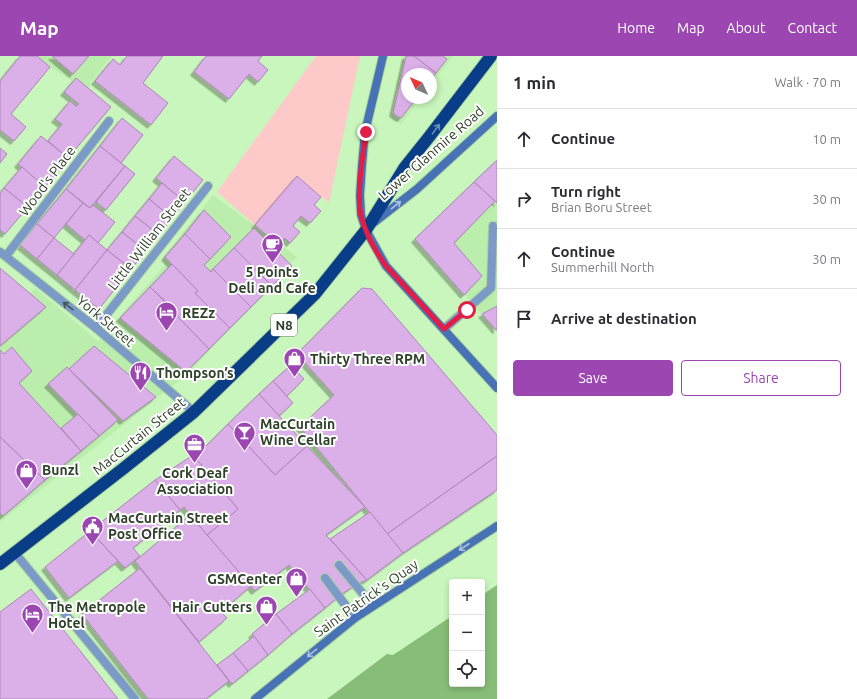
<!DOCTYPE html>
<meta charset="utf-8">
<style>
body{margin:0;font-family:Ubuntu,sans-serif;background:#f2f2f3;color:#2b2b33}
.controls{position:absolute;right:12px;bottom:12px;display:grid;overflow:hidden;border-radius:4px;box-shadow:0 2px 6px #0003}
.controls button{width:36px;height:36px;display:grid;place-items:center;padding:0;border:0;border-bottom:1px solid #e1e1e2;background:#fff;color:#2b2b33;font:20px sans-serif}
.compass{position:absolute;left:401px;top:12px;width:36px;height:36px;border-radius:50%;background:#fff;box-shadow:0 2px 6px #0003;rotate:314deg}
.stop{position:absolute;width:12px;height:12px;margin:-9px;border:3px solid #e11d48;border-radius:50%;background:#fff}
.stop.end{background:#e11d48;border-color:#fff;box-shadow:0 1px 4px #0008}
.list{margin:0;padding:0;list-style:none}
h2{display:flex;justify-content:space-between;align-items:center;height:52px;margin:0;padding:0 16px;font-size:17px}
h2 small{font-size:13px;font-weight:400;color:#7c7c81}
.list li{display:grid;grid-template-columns:26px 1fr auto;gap:12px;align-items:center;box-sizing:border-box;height:60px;padding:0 16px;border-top:1px solid #e1e1e2}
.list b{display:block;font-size:15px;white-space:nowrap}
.list p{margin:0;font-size:13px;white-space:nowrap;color:#7c7c81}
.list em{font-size:13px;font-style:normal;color:#7c7c81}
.actions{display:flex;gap:8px;padding:12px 16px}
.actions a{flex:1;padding:9px 0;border:1px solid #9c46b2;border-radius:4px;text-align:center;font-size:14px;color:#9c46b2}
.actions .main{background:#9c46b2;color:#fff}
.icon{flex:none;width:22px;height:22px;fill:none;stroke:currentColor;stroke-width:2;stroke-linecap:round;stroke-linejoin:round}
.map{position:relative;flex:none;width:497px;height:643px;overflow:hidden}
header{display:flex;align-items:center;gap:24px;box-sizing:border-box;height:56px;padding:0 20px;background:#9c46b2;color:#fff}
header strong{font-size:19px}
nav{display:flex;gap:22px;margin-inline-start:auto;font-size:14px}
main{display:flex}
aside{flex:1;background:#fff}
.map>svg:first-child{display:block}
.built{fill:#bbeead}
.green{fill:#fdcac9}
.water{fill:#88bd79}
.building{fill:#dbafe7;stroke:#ae84b9;filter:url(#shadow)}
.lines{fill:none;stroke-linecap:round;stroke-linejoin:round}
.lane-casing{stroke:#aad29f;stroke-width:10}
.street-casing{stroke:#aad29f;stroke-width:10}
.secondary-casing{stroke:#aad29f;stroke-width:10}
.highway-casing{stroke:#aad29f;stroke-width:14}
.lane{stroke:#7c9ac8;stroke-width:8}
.street{stroke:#7c9ac8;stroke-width:8}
.secondary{stroke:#4772b6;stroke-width:8}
.highway{stroke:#093d88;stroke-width:12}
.oneway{stroke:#6b8bb8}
.oneway2{stroke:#acc0de}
.oneway3{stroke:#425752}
.route{stroke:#e11d48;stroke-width:5}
.labels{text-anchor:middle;stroke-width:4;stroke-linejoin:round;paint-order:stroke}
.shield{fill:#fff;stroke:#6d7a6a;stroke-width:1}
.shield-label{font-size:13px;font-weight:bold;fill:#2f412a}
.street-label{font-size:14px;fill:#2f412a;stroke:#fff}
.poi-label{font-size:14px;font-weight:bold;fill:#2f412a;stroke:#fff;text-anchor:start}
</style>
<header>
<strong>Map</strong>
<nav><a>Home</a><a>Map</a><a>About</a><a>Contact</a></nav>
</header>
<main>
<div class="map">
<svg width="497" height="643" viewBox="0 0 497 643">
<defs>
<filter id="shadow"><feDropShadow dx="-3.5" dy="3.5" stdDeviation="0" flood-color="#0004"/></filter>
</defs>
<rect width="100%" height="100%" fill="#c9f6bc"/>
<g class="built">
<path d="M37 0H112L91 26 89 32 77 24 74 26 50 11Z"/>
<path d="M402 0H453L431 29V18H407V42H421L401 68 391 61Z"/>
<path d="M497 104V276L415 183Z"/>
<path d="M213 139 297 201 189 317 0 466V268L35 232 98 285 164 210 163 201Z"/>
</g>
<path class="green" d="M316 0H360L329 147 297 121 255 169 217 136Z"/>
<path class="water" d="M497 529V643H327L387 598 393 599 452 560V628H482V539Z"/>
<g class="building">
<path d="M20 0H37L50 11 11 58 26 71 14 85 0 74V25Z"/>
<path d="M52 0H89L73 18Z"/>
<path d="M127 0H163L143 27 168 47 151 69 95 25 113 3 120 9Z"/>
<path d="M206 0H262L258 5 268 14 258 26 249 18 229 43 194 16Z"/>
<path d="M406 0H414L436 17 431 23V18H407V42H417L401 62 398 61 393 57Z"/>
<path d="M414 0H443L447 3 436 17Z"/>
<path d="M76 22 111 51 68 102 48 85 62 68 55 63 70 45 76 50 79 48 64 36Z"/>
<path d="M122 62 143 79 121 107 100 90Z"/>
<path d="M41 80 68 102 45 131 18 108Z"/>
<path d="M100 90 125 110 90 152 66 133Z"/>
<path d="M0 92 7 98 0 107Z"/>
<path d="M174 100 203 124 185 146 156 122Z"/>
<path d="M497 104V147L474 126Z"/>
<path d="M125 110 135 118 106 154 96 146Z"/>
<path d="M22 111 45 131 28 151 4 132Z"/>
<path d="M297 120 321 141 314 149 321 155 310 167 301 160 293 170 300 176 290 187 285 182 278 189 255 169Z"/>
<path d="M474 126 495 145 454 187 482 220 464 239 415 183Z"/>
<path d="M162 127 185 146 172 162 149 143Z"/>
<path d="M4 132 28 151 5 178 0 174V137Z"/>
<path d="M66 133 83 147 54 182 37 168Z"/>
<path d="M149 143 172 162 159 179 135 160Z"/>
<path d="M83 147 90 152 93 149 115 166 98 187 89 179 85 184 66 168Z"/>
<path d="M204 154 231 181 210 203 185 178Z"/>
<path d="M135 160 159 179 146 195 122 176Z"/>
<path d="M37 168 54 182 37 203 20 189Z"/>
<path d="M254 172 292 210 272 230 234 192Z"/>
<path d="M122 176 146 195 131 213 107 194Z"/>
<path d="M185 178 210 203 204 209 211 216 213 213 251 251 230 272 195 237 198 235 165 201Z"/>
<path d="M89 179 107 194 75 234 57 219Z"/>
<path d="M54 182 74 198 57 219 37 203Z"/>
<path d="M234 192 272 230 251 251 213 213Z"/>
<path d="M107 194 131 213 99 253 75 234Z"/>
<path d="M172 208 198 235 195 237 230 272 209 293 177 260 178 259 168 248 150 231Z"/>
<path d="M0 212 46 251 0 290Z"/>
<path d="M150 231 178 259 177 260 209 293 186 316 120 262Z"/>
<path d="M362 232 372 233 497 379V400L387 478 300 371 334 339 297 298Z"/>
<path d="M497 250V274H496L482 258Z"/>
<path d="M94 290 156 341 123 365 69 313Z"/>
<path d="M12 291 32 315 19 327 81 395 45 424 0 381V294L4 298Z"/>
<path d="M291 309 304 323 287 340 273 325Z"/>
<path d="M67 311 118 364 99 380 48 328Z"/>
<path d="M273 325 293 347 279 360 259 338Z"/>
<path d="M259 338 307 390 275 419 228 368Z"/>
<path d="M78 358 99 380 81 395 61 372Z"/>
<path d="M228 368 275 419 307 390 365 451 326 479 367 524 355 529 342 538 325 552 289 509 255 535 207 479 238 453 193 399 203 393Z"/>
<path d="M0 381 45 424 3 460 0 457Z"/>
<path d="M193 399 238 453 207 479 184 451 180 454 155 424Z"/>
<path d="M497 400V434L403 497 387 478Z"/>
<path d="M155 424 180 454 133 492 140 500 125 512 90 475Z"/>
<path d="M370 456 403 497 367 524 330 483Z"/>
<path d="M190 459 251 530 221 556 227 562 199 586 135 505Z"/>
<path d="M90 475 118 505 69 542 45 511Z"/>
<path d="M140 512 229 625 206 643H148L82 558Z"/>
<path d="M31 533 85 601 118 643H0V556Z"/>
<path d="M310 533 325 552 292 578 276 558Z"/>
<path d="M276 558 292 578 268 599 252 578Z"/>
<path d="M254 580 268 599 248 615 233 597Z"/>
<path d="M233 597 248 615 232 628 217 609Z"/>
</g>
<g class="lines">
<defs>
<g id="lane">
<path d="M444 273 491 232 493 170"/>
<path d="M339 509 373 550"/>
<path d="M325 522 355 562"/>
</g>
<g id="street">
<path d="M0 196 96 272 194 356"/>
<path d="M6 200 109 65"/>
<path d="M96 272 208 130"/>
<path d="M15 497 135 643"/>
</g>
<g id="secondary">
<path d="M383 0 365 76 362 109 360 139 361 159 366 174 386 210 497 332"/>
<path d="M372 168 417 133 497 60"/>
<path d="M255 643 355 562 497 470"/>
</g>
<path id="highway" d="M0 508 124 412 194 356 315 238 366 174 405 111 429 81 491 0"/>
</defs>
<use href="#lane" class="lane-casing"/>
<use href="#street" class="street-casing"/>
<use href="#secondary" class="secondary-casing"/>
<use href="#highway" class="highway-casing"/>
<use href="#lane" class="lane"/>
<use href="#street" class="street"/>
<use href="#secondary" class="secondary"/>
<use href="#highway" class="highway"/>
</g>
<defs><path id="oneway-shaft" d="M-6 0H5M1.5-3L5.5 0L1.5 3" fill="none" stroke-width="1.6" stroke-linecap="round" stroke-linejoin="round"/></defs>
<use class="oneway" href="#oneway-shaft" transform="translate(436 73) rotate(-53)"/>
<g class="oneway2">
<use href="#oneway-shaft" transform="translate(396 149) rotate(-39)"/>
<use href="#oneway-shaft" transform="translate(464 491) rotate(147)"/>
<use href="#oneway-shaft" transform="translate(312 597) rotate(141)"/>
</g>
<use class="oneway3" href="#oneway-shaft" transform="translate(68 250) rotate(-142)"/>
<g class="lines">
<path class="route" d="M366 76C363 100 356 137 361 160 366 178 375 195 386 210L444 273 467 254"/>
</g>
<defs>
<symbol id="cafe-pin" viewBox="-11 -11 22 30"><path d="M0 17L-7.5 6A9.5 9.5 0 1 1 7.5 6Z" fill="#9c46b2" stroke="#fff"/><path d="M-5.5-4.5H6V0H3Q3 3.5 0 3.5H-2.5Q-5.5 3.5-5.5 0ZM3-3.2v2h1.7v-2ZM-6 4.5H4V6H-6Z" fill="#fff"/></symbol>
<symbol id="hotel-pin" viewBox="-11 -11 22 30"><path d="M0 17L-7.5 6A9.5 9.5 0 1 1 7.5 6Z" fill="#9c46b2" stroke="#fff"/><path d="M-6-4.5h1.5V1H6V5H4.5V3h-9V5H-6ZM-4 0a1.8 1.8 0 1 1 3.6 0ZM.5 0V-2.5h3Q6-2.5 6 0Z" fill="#fff"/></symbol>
<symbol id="shop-pin" viewBox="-11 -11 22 30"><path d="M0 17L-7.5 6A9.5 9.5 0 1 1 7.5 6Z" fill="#9c46b2" stroke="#fff"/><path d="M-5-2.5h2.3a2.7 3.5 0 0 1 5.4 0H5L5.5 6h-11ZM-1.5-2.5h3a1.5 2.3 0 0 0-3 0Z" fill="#fff"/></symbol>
<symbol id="restaurant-pin" viewBox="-11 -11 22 30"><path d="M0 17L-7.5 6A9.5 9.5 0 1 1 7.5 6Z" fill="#9c46b2" stroke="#fff"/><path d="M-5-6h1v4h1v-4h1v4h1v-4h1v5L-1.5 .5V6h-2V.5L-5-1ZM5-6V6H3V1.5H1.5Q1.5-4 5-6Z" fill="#fff"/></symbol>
<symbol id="bar-pin" viewBox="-11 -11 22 30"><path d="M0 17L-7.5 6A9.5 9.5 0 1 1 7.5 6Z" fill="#9c46b2" stroke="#fff"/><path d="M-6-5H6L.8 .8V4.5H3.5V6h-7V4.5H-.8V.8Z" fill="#fff"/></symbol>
<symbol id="office-pin" viewBox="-11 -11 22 30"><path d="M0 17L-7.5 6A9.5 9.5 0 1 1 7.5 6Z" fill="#9c46b2" stroke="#fff"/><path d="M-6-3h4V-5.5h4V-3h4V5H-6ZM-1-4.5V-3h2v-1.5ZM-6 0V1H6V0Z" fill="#fff"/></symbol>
<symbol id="civic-pin" viewBox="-11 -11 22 30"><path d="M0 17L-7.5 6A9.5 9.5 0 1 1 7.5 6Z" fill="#9c46b2" stroke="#fff"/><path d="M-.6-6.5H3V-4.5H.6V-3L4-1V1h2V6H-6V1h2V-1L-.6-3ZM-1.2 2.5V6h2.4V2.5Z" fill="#fff"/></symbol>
</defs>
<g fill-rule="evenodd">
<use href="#cafe-pin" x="260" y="176" width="25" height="34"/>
<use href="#hotel-pin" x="154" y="244" width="25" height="34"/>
<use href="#shop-pin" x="282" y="290" width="25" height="34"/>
<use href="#restaurant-pin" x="128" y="304" width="25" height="34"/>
<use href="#bar-pin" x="232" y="364" width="25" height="34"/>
<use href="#office-pin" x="182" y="376" width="25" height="34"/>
<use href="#shop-pin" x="14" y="402" width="25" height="34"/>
<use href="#civic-pin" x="80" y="458" width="25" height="34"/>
<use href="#shop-pin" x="284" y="510" width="25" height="34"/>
<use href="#shop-pin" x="254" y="538" width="25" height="34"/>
<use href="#hotel-pin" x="20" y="546" width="25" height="34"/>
</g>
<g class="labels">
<rect class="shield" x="271" y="258" width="26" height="22" rx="3"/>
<g class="shield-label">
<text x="284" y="274">N8</text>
</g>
<g class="street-label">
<text transform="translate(431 97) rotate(-41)" y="5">Lower Glanmire Road</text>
<text transform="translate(47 125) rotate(-53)" y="5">Wood's Place</text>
<text transform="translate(149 183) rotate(-52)" y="5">Little William Street</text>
<text transform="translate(106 265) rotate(40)" y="5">York Street</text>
<text transform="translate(139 380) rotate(-39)" y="5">MacCurtain Street</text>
<text transform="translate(366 542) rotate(-35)" y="5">Saint Patrick's Quay</text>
</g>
<g class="poi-label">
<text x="272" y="221" text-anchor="middle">5 Points<tspan x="272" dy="16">Deli and Cafe</tspan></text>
<text x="182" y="262">REZz</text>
<text x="310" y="308">Thirty Three RPM</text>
<text x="156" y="322">Thompson’s</text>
<text x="260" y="373">MacCurtain<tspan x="260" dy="16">Wine Cellar</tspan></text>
<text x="42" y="419">Bunzl</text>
<text x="195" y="422" text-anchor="middle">Cork Deaf<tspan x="195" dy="16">Association</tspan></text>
<text x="108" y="467">MacCurtain Street<tspan x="108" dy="16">Post Office</tspan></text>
<text x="282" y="528" text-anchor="end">GSMCenter</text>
<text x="48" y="556">The Metropole<tspan x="48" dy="16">Hotel</tspan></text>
<text x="252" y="556" text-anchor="end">Hair Cutters</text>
</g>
</g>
</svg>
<div class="controls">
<button>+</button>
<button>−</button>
<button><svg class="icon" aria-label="locate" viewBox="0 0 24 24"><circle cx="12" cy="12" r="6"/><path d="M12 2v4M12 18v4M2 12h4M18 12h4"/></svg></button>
</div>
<svg class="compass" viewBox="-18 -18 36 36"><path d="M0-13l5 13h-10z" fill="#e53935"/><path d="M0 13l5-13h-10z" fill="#7c7c81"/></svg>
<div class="stop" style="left:467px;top:254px"></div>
<div class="stop end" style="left:366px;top:76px"></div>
</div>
<aside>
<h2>1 min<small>Walk · 70 m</small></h2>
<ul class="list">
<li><svg class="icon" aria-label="ahead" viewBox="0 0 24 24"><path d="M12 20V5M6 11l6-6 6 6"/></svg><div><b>Continue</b></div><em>10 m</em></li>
<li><svg class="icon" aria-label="right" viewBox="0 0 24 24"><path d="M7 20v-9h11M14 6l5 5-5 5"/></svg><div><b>Turn right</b><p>Brian Boru Street</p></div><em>30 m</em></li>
<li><svg class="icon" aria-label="ahead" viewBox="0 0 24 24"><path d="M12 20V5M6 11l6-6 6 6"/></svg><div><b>Continue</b><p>Summerhill North</p></div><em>30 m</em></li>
<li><svg class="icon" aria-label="arrive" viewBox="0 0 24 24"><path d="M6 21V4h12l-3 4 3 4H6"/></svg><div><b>Arrive at destination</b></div></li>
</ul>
<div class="actions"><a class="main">Save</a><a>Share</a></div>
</aside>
</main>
